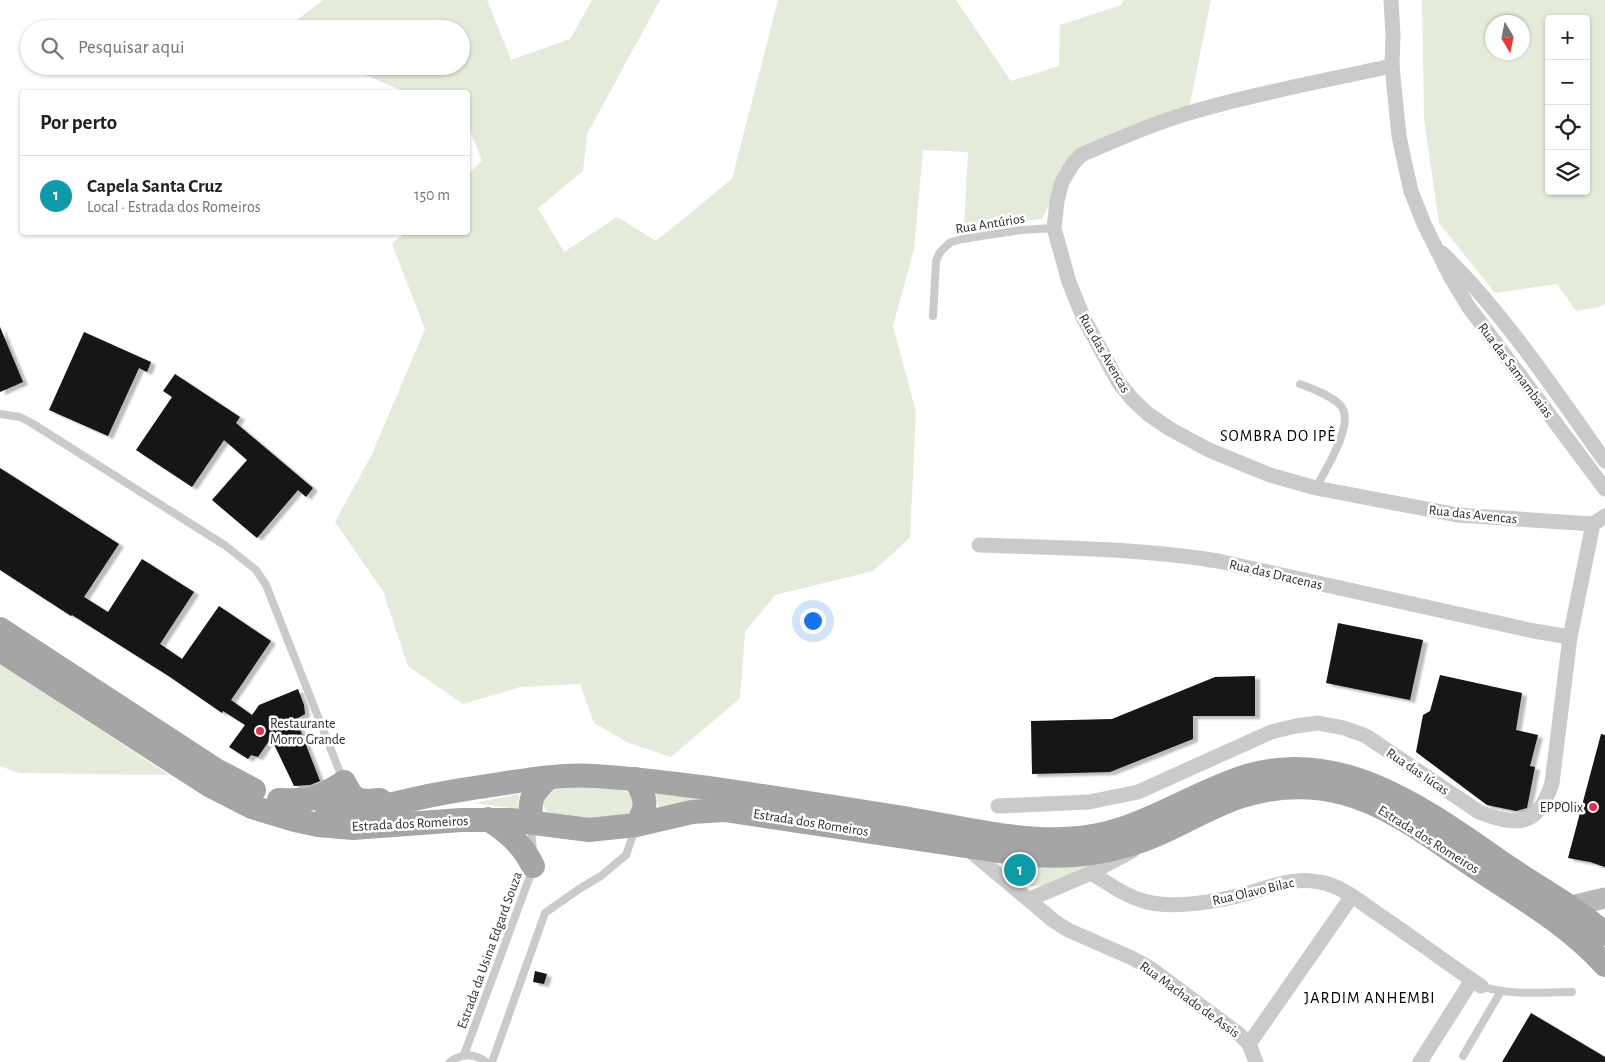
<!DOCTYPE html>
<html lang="pt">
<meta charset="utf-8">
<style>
body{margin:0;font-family:"Alegreya Sans",sans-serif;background:#f6f6f6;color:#202124}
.controls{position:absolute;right:15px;top:15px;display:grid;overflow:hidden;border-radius:5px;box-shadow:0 1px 4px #0004}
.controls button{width:45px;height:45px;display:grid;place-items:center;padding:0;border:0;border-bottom:1px solid #e0e0e0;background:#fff;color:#202124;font:25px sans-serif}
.compass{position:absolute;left:1485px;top:15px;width:45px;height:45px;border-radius:50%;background:#fff;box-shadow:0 1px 4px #0004;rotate:170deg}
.you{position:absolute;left:812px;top:620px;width:18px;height:18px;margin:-12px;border:4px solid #fff;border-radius:50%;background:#1a73e8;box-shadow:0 0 0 8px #1a73e833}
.badge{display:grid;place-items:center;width:32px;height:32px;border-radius:50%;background:#e72c52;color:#fff;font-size:16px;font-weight:700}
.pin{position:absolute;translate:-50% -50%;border:2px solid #fff;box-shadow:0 1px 5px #0006}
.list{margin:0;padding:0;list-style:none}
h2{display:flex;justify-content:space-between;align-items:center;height:65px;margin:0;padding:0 20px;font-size:21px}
h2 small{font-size:16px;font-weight:400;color:#757577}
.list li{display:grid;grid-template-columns:32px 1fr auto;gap:15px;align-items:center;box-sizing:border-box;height:80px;padding:0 20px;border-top:1px solid #e0e0e0}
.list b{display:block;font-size:19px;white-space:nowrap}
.list p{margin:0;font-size:16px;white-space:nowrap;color:#757577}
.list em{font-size:16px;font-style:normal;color:#757577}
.icon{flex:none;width:28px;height:28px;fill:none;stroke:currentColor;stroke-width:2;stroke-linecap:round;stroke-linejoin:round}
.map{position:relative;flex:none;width:1605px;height:1062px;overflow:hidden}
.search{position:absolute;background:#fff;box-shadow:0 1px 4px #0004;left:20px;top:20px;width:450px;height:55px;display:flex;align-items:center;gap:12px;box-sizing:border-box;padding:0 18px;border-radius:28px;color:#757577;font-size:19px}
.panel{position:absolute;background:#fff;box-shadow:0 1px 4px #0004;left:20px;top:90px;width:450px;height:145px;border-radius:5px}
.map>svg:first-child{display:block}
.green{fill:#e5ebda;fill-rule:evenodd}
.building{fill:#141414;filter:url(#shadow)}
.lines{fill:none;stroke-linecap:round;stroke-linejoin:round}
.lane{stroke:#cacaca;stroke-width:8}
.street{stroke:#cacaca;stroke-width:15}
.secondary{stroke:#b7b7b7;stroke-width:21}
.primary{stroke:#a5a5a5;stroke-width:24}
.poi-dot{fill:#e72c52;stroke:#fff;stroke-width:2}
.labels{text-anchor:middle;stroke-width:5;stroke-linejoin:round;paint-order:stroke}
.street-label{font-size:14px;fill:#2d2d2d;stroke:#fff}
.poi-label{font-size:14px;fill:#2d2d2d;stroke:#fff;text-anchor:start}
.quarter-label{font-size:16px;letter-spacing:1px;fill:#000;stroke:#fff}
</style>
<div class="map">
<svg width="1605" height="1062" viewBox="0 0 1605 1062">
<defs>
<filter id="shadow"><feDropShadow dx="5" dy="3" stdDeviation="1" flood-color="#0004"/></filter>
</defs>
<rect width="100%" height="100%" fill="#fff"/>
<g class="green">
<path d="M323 0H487L511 60 570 39 592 0H660L587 134 583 171 538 208 564 252 617 217 656 241 732 179 778 0H956L1011 81 1059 66 1060 25 1121 5 1124 0H1211L1189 108 1074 153 1042 219 964 228 968 152 923 150 914 249 893 326 916 412 910 538 873 571 775 595 745 632 740 698 671 757 629 743 594 723 580 684 520 687 463 704 408 666 383 591 335 522 372 454 425 329 392 244 405 233 468 232V174L482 161 468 126V92H406L343 66H461V29H285Z"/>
<path d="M1422 0H1605V304L1599 307 1576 311 1557 284 1495 293 1439 223 1424 119ZM1549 19H1586V191H1549ZM1522 22V52H1492V22Z"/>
<path d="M0 664 169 775 19 773 0 766Z"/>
<path d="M567 786C580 787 624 785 631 796 633 799 633 804 634 808 632 810 631 812 628 814 613 824 564 818 547 812 540 801 543 798 551 788Z"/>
<path d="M655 789 717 798 659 810Z"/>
<path d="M519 794 518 809 473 803Z"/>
<path d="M1112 859 1043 886C1026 888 1012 880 1002 867L1005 862Z"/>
</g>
<g class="building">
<path d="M0 327 23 382 0 392Z"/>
<path d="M84 332 151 362 147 372 139 368 108 436 49 410Z"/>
<path d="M175 374 240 417 236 423 313 488 306 497 298 490 257 538 212 500 247 460 224 440 192 487 136 450 172 397 163 391Z"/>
<path d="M0 468 119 544 84 597 108 612 142 559 194 592 160 644 182 659 219 606 271 641 231 700 252 715 259 705 298 689 304 705 305 714 296 719 320 781 310 785 294 786 271 738 258 757 251 755 248 759 229 747 245 725 223 711 222 713 170 677 72 615 71 616 0 570Z"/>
<path d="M1338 623 1423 640 1410 700 1326 683Z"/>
<path d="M1440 675 1522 693 1516 730 1538 735 1530 766 1535 767 1527 808 1516 811 1487 805 1416 752 1423 715 1430 711Z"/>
<path d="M1255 676V716H1193V739L1110 772 1032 774 1031 721 1112 719 1215 677Z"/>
<path d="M1601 734 1605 735V867L1590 862 1568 858Z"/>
<path d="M535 971 547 974 544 984 533 982Z"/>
<path d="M1531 1013 1605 1057V1062H1502Z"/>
</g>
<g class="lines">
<g class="lane">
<path d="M933 316 936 261 939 254 943 249 951 242 962 239 1021 230 1054 228"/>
<path d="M1300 384C1312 388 1337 398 1343 409 1352 429 1325 470 1316 488"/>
<path d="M0 414 20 417 30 422 226 546 256 570 266 585 343 780"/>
<path d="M531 826 533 852"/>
<path d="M1481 986C1509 996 1542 992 1572 992"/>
<path d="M464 1055 533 868"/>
<path d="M1463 1056 1501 991"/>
<path d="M450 1062C462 1053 474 1053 486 1062"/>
<path d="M492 1062 545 913 579 889 601 876 626 855 635 829"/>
</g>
<g class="street">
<path d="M1391 0 1393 35 1392 66 1399 136 1406 169 1411 191 1424 224 1450 276 1468 306 1605 489"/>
<path d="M1392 66C1327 80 1262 92 1199 110 1159 121 1120 138 1081 155L1072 165 1062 182 1057 201 1054 228 1069 282 1084 319 1119 383 1132 399 1148 414 1170 429 1209 450 1270 475 1316 488 1458 515 1593 524"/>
<path d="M1442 253C1504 313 1555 391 1605 461"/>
<path d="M979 545C1059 548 1139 548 1218 561L1534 631 1570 637"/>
<path d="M998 806 1089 802 1138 792 1271 732 1296 726 1318 723 1344 728 1366 736 1479 812C1518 827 1538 827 1552 783L1570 637 1593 524 1605 516"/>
<path d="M968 849 1054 921 1068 930 1132 958 1150 968 1240 1035 1249 1044 1256 1062"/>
<path d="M1091 873C1108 883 1125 896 1144 901 1172 910 1220 901 1249 893 1272 886 1295 877 1319 882 1340 885 1358 900 1375 912 1411 936 1445 962 1481 986"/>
<path d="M1030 899 1091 873 1132 851"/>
<path d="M1249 1044 1352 896"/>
<path d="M1420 1062 1472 980"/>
</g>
<path class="secondary" d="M1567 907 1605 898"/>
<g class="primary">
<path d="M0 629 216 770 254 790"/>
<path d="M0 650 209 785 252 807 295 820 318 825 353 828 461 820H511L589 830 636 825 692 812 724 810 1019 854C1067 859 1112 854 1156 835 1184 823 1210 807 1239 797 1273 786 1309 784 1343 793 1390 805 1435 840 1475 867 1520 897 1568 924 1605 965"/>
<path d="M635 779C646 798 649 806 636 825"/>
<path d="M279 800C313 801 316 800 344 782 354 802 358 802 380 800"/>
<path d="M327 810C364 814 397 802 433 795 453 791 473 788 493 785 526 780 561 774 594 776 632 778 670 783 708 788 778 798 846 809 915 820 964 828 1014 841 1063 839 1134 838 1183 796 1247 776 1346 746 1433 816 1511 869 1542 890 1577 909 1605 934"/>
<path d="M488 819C509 833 522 844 533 866"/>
<path d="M531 822C529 800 531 794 547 779"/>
</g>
</g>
<g class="poi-dot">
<circle cx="260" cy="731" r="5"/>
<circle cx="1593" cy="807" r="5"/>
</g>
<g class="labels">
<g class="street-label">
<text transform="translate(990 223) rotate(-9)" y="5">Rua Antúrios</text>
<text transform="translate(1105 353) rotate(60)" y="5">Rua das Avencas</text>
<text transform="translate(1516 370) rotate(53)" y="5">Rua das Samambaias</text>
<text transform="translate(1473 514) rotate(6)" y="5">Rua das Avencas</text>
<text transform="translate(1276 574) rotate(13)" y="5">Rua das Dracenas</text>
<text transform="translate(1418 771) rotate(34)" y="5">Rua das Iúcas</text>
<text transform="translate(811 822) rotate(9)" y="5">Estrada dos Romeiros</text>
<text transform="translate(410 823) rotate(-3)" y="5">Estrada dos Romeiros</text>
<text transform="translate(1429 839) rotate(32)" y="5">Estrada dos Romeiros</text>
<text transform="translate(1253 891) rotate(-13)" y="5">Rua Olavo Bilac</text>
<text transform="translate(489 950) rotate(-70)" y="5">Estrada da Usina Edgard Souza</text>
<text transform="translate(1190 999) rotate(36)" y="5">Rua Machado de Assis</text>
</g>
<g class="poi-label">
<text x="270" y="728">Restaurante<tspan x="270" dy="16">Morro Grande</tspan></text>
<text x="1583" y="812" text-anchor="end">EPPOlix</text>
</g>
<g class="quarter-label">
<text x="1278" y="441">SOMBRA DO IPÊ</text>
<text x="1370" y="1003">JARDIM ANHEMBI</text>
</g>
</g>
</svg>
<div class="controls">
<button>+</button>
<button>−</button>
<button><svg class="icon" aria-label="locate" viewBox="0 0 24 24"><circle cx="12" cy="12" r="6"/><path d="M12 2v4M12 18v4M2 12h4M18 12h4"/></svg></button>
<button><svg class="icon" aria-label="layers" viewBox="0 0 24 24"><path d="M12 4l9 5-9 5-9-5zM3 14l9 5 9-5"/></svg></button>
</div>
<svg class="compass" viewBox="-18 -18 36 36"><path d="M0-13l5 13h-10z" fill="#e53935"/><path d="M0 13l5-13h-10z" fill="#757577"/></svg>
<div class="you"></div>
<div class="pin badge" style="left:1020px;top:870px;background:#0f9aa8">1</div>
<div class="search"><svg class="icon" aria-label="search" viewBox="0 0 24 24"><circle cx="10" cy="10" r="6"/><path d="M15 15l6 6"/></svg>Pesquisar aqui</div>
<section class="panel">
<h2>Por perto<small></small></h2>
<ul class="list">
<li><span class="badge" style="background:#0f9aa8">1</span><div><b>Capela Santa Cruz</b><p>Local · Estrada dos Romeiros</p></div><em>150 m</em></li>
</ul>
</section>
</div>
